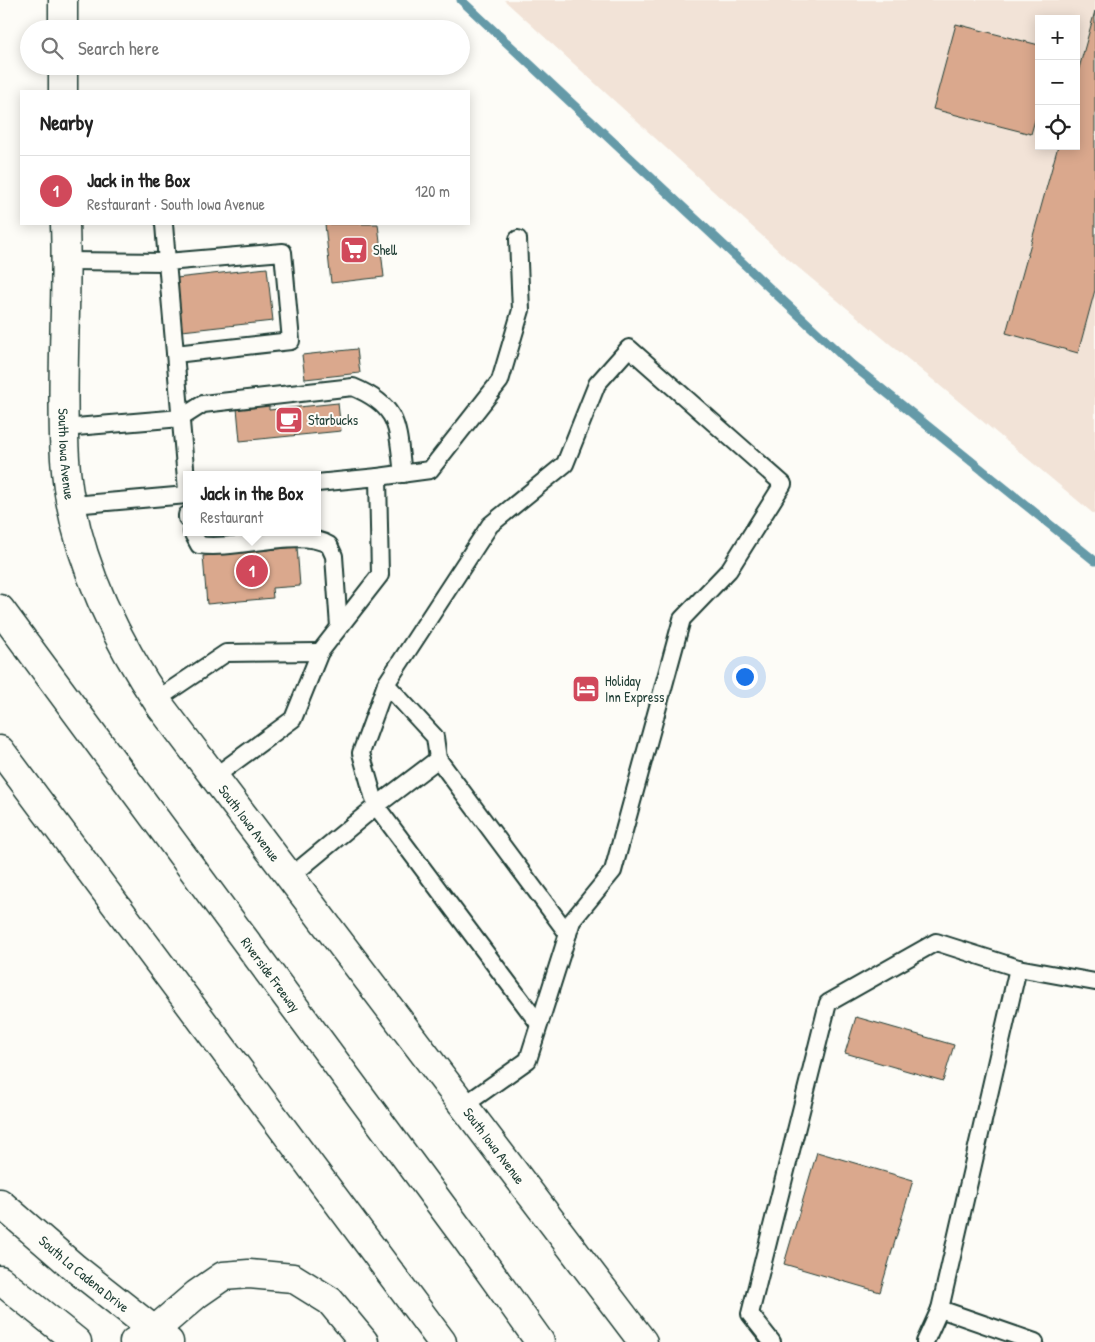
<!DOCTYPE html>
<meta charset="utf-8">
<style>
body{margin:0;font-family:"Patrick Hand",sans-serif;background:#f2f2f2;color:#222}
.controls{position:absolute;right:15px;top:15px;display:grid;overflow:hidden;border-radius:0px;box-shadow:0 2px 12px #0003}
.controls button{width:45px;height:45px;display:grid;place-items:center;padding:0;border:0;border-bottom:1px solid #e0e0e0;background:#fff;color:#222;font:25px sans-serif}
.you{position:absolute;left:744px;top:676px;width:18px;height:18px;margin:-12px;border:4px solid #fff;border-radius:50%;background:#1a73e8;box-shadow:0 0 0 8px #1a73e833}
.badge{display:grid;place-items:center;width:32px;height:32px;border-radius:50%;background:#d1495b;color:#fff;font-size:16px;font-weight:700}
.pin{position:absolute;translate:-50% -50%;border:2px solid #fff;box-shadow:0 1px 5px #0006}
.popup{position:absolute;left:183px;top:471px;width:138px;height:65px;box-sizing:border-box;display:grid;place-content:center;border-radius:0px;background:#fff;filter:drop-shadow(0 1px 4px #0005);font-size:16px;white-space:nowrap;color:#767676}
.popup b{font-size:19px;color:#222}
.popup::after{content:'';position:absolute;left:50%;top:100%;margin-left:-10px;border:10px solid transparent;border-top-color:#fff}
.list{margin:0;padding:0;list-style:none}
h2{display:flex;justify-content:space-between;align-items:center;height:65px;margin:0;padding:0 20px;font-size:21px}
h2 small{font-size:16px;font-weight:400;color:#767676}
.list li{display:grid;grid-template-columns:32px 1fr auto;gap:15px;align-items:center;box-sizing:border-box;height:70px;padding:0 20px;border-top:1px solid #e0e0e0}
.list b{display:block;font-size:19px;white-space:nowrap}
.list p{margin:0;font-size:16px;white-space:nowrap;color:#767676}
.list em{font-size:16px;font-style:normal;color:#767676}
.icon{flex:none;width:28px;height:28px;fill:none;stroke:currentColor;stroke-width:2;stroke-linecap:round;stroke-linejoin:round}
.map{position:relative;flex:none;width:1095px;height:1342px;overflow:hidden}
.search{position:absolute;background:#fff;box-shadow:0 2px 12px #0003;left:20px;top:20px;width:450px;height:55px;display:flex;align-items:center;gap:12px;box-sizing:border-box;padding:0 18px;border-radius:28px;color:#767676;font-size:19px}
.panel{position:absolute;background:#fff;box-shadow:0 2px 12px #0003;left:20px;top:90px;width:450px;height:135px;border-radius:0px}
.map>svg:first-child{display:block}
.built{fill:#f2e3d7;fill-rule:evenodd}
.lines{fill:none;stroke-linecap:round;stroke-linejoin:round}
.stream{stroke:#659aa8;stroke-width:9}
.building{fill:#daa88d;stroke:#1f3d34}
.lane-casing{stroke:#1f3d34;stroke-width:20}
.street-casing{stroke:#1f3d34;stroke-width:31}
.secondary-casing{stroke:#1f3d34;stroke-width:31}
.primary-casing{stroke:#1f3d34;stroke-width:31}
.highway-casing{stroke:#1f3d34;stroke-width:31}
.lane{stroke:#fdfcf7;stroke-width:16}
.street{stroke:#fdfcf7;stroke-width:28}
.secondary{stroke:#fdfcf7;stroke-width:28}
.primary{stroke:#fdfcf7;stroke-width:28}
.highway{stroke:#fdfcf7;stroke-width:28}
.labels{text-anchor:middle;stroke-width:4;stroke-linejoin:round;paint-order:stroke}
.poi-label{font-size:14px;fill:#1f3d34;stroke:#fdfcf7;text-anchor:start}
.street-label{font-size:14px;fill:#1f3d34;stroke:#fdfcf7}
</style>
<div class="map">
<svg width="1095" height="1342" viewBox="0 0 1095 1342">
<rect width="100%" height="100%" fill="#fdfcf7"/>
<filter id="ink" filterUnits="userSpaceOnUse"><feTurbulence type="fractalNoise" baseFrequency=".02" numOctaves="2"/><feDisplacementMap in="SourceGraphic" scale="10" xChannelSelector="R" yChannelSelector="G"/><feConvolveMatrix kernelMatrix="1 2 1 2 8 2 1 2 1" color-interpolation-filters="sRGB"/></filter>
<g filter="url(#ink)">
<path class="built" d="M504 0H1095V515L782 254ZM1039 19H1076V146H1039Z"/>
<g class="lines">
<path class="stream" d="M461 0 851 364 1095 561"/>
</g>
<g class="building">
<path d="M1095 11V290L1078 353 1006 333 1058 146H1076V79Z"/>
<path d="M956 24 1039 45V106L1031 134 933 109Z"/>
<path d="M325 224H378L384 277 331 283Z"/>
<path d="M267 268 273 321 182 331 176 278Z"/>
<path d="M357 349 360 373 305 379 302 355Z"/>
<path d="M338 403 341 431 240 441 237 408 269 405V410Z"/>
<path d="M297 547 300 586 272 588 273 598 207 604 203 556Z"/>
<path d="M856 1017 954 1045 943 1081 845 1053Z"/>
<path d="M817 1152 913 1180 880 1292 784 1264Z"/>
</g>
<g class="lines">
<defs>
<g id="lane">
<path d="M66 261 167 262 164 224"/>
<path d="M175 354 291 341 283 252 167 262 187 490"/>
<path d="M64 428 181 418 203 404 353 387C401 407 397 428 403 474"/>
<path d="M378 477 430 470 500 381 521 310 518 239"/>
<path d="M73 505 187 495"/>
<path d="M187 515V518"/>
<path d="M192 532 199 545C236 551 300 527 329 545L334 556 339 627"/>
<path d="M386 684 435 737 438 759"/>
<path d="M156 700 226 653 320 652"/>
<path d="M214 777 293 719 320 652 380 575 378 477 317 483"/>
<path d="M290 877 376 806 361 753 386 684 490 525 565 464 597 384 629 348 783 484 729 570 682 619 613 871 572 921 528 1060 463 1106"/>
<path d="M539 1024 376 806 438 759 568 934"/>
<path d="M772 1342 750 1314 828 1003 936 942 1018 968"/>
<path d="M925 1342 940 1309"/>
<path d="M1035 1342 940 1309 1018 968 1095 982"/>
</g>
<path id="street" d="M134 1342 155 1330"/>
<g id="secondary">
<path id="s1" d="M0 1203 75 1268 169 1342"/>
<path d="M0 1280 77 1342"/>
</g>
<g id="primary">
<path d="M63 0V29"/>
<path d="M63 66V91"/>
<path id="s2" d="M65 224C68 302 60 380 65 459 71 549 111 633 161 707L643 1342"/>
</g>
<g id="highway">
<path id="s3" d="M0 609 467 1240 540 1342"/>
<path d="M0 750 442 1342"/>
<path d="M155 1330 197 1294 223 1276 249 1274 293 1278 330 1301 364 1342"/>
</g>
</defs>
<use href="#lane" class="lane-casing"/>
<use href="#street" class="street-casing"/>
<use href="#secondary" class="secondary-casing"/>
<use href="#primary" class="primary-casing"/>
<use href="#highway" class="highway-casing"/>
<use href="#lane" class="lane"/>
<use href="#street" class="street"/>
<use href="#secondary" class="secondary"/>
<use href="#primary" class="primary"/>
<use href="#highway" class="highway"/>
</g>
</g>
<defs>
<symbol id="supermarket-square" viewBox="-11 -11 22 22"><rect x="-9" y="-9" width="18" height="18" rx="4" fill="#d1495b" stroke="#fdfcf7"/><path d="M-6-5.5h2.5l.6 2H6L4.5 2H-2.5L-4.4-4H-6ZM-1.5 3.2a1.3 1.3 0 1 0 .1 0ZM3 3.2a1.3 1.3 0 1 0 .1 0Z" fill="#fff"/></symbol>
<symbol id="cafe-square" viewBox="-11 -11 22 22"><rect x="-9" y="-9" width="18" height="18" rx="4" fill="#d1495b" stroke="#fdfcf7"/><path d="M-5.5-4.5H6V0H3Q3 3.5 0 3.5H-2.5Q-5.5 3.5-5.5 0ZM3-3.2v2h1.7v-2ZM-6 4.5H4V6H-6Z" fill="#fff"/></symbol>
<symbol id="hotel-square" viewBox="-11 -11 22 22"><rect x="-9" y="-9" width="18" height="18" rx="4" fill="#d1495b" stroke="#fdfcf7"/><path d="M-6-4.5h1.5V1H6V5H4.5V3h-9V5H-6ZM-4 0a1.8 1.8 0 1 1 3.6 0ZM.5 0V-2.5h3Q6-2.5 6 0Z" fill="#fff"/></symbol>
</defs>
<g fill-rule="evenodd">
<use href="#supermarket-square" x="338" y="234" width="32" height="32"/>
<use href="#cafe-square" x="273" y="404" width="32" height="32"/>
<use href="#hotel-square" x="570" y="673" width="32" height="32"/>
</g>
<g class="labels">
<g class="poi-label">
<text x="373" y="255">Shell</text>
<text x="308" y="425">Starbucks</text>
<text x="605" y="686">Holiday<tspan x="605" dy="16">Inn Express</tspan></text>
</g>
<g class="street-label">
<text dy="5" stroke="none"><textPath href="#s2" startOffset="230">South Iowa Avenue</textPath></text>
<text dy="5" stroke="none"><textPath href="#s2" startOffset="650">South Iowa Avenue</textPath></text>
<text dy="5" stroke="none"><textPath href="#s3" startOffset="455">Riverside Freeway</textPath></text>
<text dy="5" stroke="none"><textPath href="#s2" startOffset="1055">South Iowa Avenue</textPath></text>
<text dy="5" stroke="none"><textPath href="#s1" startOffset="110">South La Cadena Drive</textPath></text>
</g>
</g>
</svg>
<div class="controls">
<button>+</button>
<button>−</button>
<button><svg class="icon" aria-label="locate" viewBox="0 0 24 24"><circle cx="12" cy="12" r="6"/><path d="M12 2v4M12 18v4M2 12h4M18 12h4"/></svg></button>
</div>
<div class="you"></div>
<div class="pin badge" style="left:252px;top:571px">1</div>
<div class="popup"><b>Jack in the Box</b>Restaurant</div>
<div class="search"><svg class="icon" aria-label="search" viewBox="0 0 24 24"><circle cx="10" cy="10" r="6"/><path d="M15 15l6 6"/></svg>Search here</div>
<section class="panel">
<h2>Nearby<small></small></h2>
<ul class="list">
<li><span class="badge">1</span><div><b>Jack in the Box</b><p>Restaurant · South Iowa Avenue</p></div><em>120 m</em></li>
</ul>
</section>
</div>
